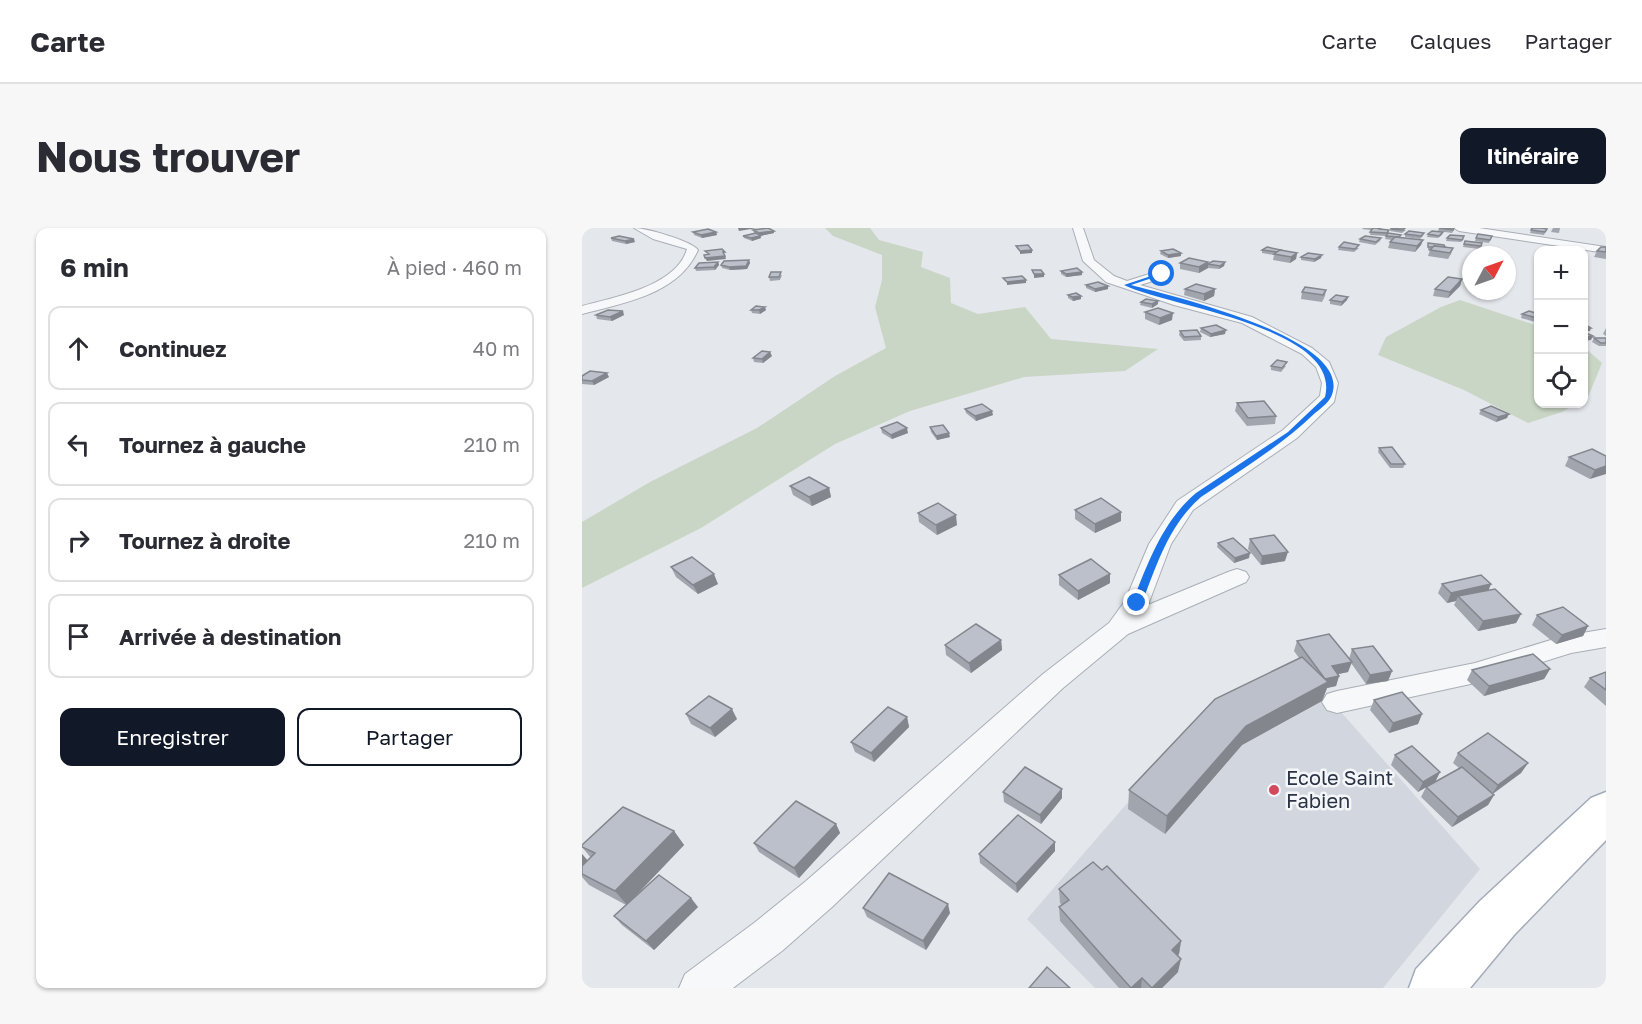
<!DOCTYPE html>
<html lang="fr">
<meta charset="utf-8">
<style>
body{margin:0;font-family:"Golos Text",sans-serif;background:#f7f7f7;color:#2b2b33}
.controls{position:absolute;right:18px;top:18px;display:grid;overflow:hidden;border-radius:12px;box-shadow:0 2px 4px #0004}
.controls button{width:54px;height:54px;display:grid;place-items:center;padding:0;border:0;border-bottom:2px solid #e1e1e2;background:#fff;color:#2b2b33;font:30px sans-serif}
.compass{position:absolute;left:880px;top:18px;width:54px;height:54px;border-radius:50%;background:#fff;box-shadow:0 2px 4px #0004;rotate:49deg}
.stop{position:absolute;width:18px;height:18px;margin:-14px;border:4px solid #1a73e8;border-radius:50%;background:#fff}
.stop.end{background:#1a73e8;border-color:#fff;box-shadow:0 2px 6px #0008}
.list{margin:0;padding:0;list-style:none}
h2{display:flex;justify-content:space-between;align-items:center;height:78px;margin:0;padding:0 24px;font-size:26px}
h2 small{font-size:20px;font-weight:400;color:#7c7c81}
.list li{display:grid;grid-template-columns:39px 1fr auto;gap:18px;align-items:center;box-sizing:border-box;height:84px;margin:0 12px 12px;padding:0 12px;border:2px solid #e1e1e2;border-radius:12px}
.list b{display:block;font-size:22px;white-space:nowrap}
.list em{font-size:20px;font-style:normal;color:#7c7c81}
.actions{display:flex;gap:12px;padding:18px 24px}
.actions a{flex:1;padding:14px 0;border:2px solid #111827;border-radius:12px;text-align:center;font-size:21px;color:#111827}
.actions .main{background:#111827;color:#fff}
.icon{flex:none;width:33px;height:33px;fill:none;stroke:currentColor;stroke-width:2;stroke-linecap:round;stroke-linejoin:round}
.map{position:relative;flex:none;width:1024px;height:760px;overflow:hidden;border-radius:12px}
header{display:flex;align-items:center;gap:36px;box-sizing:border-box;height:84px;padding:0 30px;background:#fff;border-bottom:2px solid #e1e1e2}
header strong{font-size:28px}
nav{display:flex;gap:33px;margin-inline-start:auto;font-size:21px}
.intro{display:flex;align-items:center;justify-content:space-between;box-sizing:border-box;height:144px;padding:0 36px}
h1{margin:0;font-size:42px}
.button{padding:15px 27px;border-radius:12px;background:#111827;color:#fff;font-size:21px;font-weight:700}
main{display:flex;gap:36px;padding:0 36px}
aside{flex:1;background:#fff;border-radius:12px;box-shadow:0 2px 4px #0004}
.map>svg:first-child{display:block}
.built{fill:#d2d6de}
.green{fill:#c9d6c5}
.lines{fill:none;stroke-linecap:round;stroke-linejoin:round}
.minor-casing{stroke:#a9aeb7;stroke-width:2}
.major-casing{stroke:#a3abb8;stroke-width:3}
.minor{fill:#f7f8fa;fill-rule:evenodd}
.major{fill:#fff;fill-rule:evenodd}
.wall{fill:#a1a5ae}
.shaded-wall{fill:#83868d}
.building{fill:#bbc0ca;stroke:#83868d;stroke-width:1.5}
.route{fill:#1a73e8}
.poi-dot{fill:#d1495b;stroke:#f4f6f9;stroke-width:2}
.labels{text-anchor:middle;stroke-width:5;stroke-linejoin:round;paint-order:stroke}
.near-poi-label{font-size:20px;fill:#2b3445;stroke:#f4f6f9;text-anchor:start}
</style>
<header>
<strong>Carte</strong>
<nav><a>Carte</a><a>Calques</a><a>Partager</a></nav>
</header>
<div class="intro"><h1>Nous trouver</h1><a class="button">Itinéraire</a></div>
<main>
<aside>
<h2>6 min<small>À pied · 460 m</small></h2>
<ul class="list">
<li><svg class="icon" aria-label="ahead" viewBox="0 0 24 24"><path d="M12 20V5M6 11l6-6 6 6"/></svg><div><b>Continuez</b></div><em>40 m</em></li>
<li><svg class="icon" aria-label="left" viewBox="0 0 24 24"><path d="M17 20v-9H6M10 6l-5 5 5 5"/></svg><div><b>Tournez à gauche</b></div><em>210 m</em></li>
<li><svg class="icon" aria-label="right" viewBox="0 0 24 24"><path d="M7 20v-9h11M14 6l5 5-5 5"/></svg><div><b>Tournez à droite</b></div><em>210 m</em></li>
<li><svg class="icon" aria-label="arrive" viewBox="0 0 24 24"><path d="M6 21V4h12l-3 4 3 4H6"/></svg><div><b>Arrivée à destination</b></div></li>
</ul>
<div class="actions"><a class="main">Enregistrer</a><a>Partager</a></div>
</aside>
<div class="map">
<svg width="1024" height="760" viewBox="0 0 1024 760">
<rect width="100%" height="100%" fill="#e4e7ec"/>
<path class="built" d="M720 440 898 641 801 760H513L445 691 624 484Z"/>
<g class="green">
<path d="M243 0H288L297 12 341 24 339 39 368 50 369 75 396 86 443 79 469 111 576 121 543 143 442 149 328 183 253 216 119 300 0 360V294L68 254 175 200 253 148 304 120 293 79 300 52V27L251 8Z"/>
<path d="M878 72 956 98 957 176H994L980 184 946 195 882 162 796 127 804 109 859 79Z"/>
<path d="M1002 119 1020 135 1006 169 1002 171Z"/>
</g>
<g class="lines">
<defs>
<g id="minor">
<path d="M52 0C64 0 110 13 116 22 97 66 42 75 0 86V78C33 69 95 58 105 21L71 11Z"/>
<path d="M491 0H501L512 32 532 48 545 53 580 42 584 43V49L558 57 670 89 730 120 747 134 756 155 752 174 715 210 611 282 589 316 566 377 646 344 655 341 664 344 667 349 664 354 546 406 481 460 250 679 200 723 151 760H97L103 746 172 695 224 653 461 446 527 395 543 373 567 316 595 273 701 202 738 168 740 155 734 139 720 126 660 95 592 77 524 54 501 33Z"/>
<path d="M872 0H897L1024 19V25L877 3Z"/>
<path d="M1024 401V419L989 425 893 455 755 485 745 482 740 474 745 466 755 463 893 435 982 408Z"/>
</g>
<path id="major" d="M1024 564V612L932 707 888 760H827L834 741 898 673 1009 570Z"/>
</defs>
<use href="#minor" class="minor-casing"/>
<use href="#major" class="major-casing"/>
<use href="#minor" class="minor"/>
<use href="#major" class="major"/>
</g>
<g class="wall">
<path d="M781 0H800L799 1 807 2 804 8 788 7 789 2 780 1Z"/>
<path d="M857 0 872 2 870 5 856 3Z"/>
<path d="M950 0 965 1 962 7 948 5Z"/>
<path d="M971 0H978L977 5 969 4Z"/>
<path d="M809 1 824 2 820 5 808 3Z"/>
<path d="M171 2 192 5 178 8 179 10 170 13 162 10 161 8 172 5Z"/>
<path d="M111 4H134L135 7 120 10 112 7Z"/>
<path d="M861 4 860 7 856 10 845 9 846 6Z"/>
<path d="M842 5 841 8 838 11 823 9V6Z"/>
<path d="M804 8 818 9 841 12 839 17 833 24 806 20 808 14 810 12 803 11Z"/>
<path d="M910 8 907 15 893 13 894 10Z"/>
<path d="M29 10 53 14 44 16 30 13Z"/>
<path d="M799 10 798 13 793 17 777 14 778 11Z"/>
<path d="M865 10 882 11 879 14 864 13Z"/>
<path d="M883 13 900 15 898 21 881 19Z"/>
<path d="M846 15 871 20 869 26 866 31 846 28 848 22H846Z"/>
<path d="M757 19 777 20 772 24 756 22Z"/>
<path d="M1024 19V31L1012 29 1015 23Z"/>
<path d="M680 22H699L715 25 714 31 708 35 691 32 692 27 680 25Z"/>
<path d="M579 23 599 25V28L586 30 578 26Z"/>
<path d="M719 29 739 30 732 34 719 32Z"/>
<path d="M167 32 168 35 165 41 148 42 140 40 139 37Z"/>
<path d="M136 34 137 37 133 42 114 43 113 40Z"/>
<path d="M626 34V40L617 45 598 41V35Z"/>
<path d="M643 34 642 38 637 41 626 40V36Z"/>
<path d="M479 43 500 44V47L484 49 479 46Z"/>
<path d="M200 47 198 52 188 53 187 49Z"/>
<path d="M880 51 878 58 866 70 851 68 853 61Z"/>
<path d="M504 57 526 61 513 64 504 60Z"/>
<path d="M603 61H633L632 68 622 73 602 67Z"/>
<path d="M744 62 743 68 740 74 719 71 720 64Z"/>
<path d="M486 67 499 71 491 73 486 70Z"/>
<path d="M766 69 765 72 759 78 748 76V72Z"/>
<path d="M559 74 576 76 570 80 558 77Z"/>
<path d="M169 82H184L178 86 170 85Z"/>
<path d="M563 84 590 92 577 97 563 91Z"/>
<path d="M940 86H957V93L953 94 939 90Z"/>
<path d="M14 87H42L30 93 15 91Z"/>
<path d="M619 100 643 106 628 109 618 104Z"/>
<path d="M1024 100V108L1021 106Z"/>
<path d="M598 103 619 108V112L602 113 597 107Z"/>
<path d="M1012 110H1024V118H1017L1010 114Z"/>
<path d="M190 128 181 135 172 134 171 130Z"/>
<path d="M689 138H704L699 144 689 142Z"/>
<path d="M0 148 27 149 12 157 0 156Z"/>
<path d="M655 175 694 188 693 196 665 198 653 183Z"/>
<path d="M383 181 411 187 394 193 384 185Z"/>
<path d="M899 182 925 190 914 194 897 186Z"/>
<path d="M348 199 368 209 355 212 349 204Z"/>
<path d="M299 200 326 205 310 211 300 205Z"/>
<path d="M797 220 823 236 821 240H808L796 224Z"/>
<path d="M1024 228 1008 251 983 238 987 229Z"/>
<path d="M208 258 247 260 249 269 230 278 211 267Z"/>
<path d="M493 282 539 293 513 305 493 291Z"/>
<path d="M336 285 375 297 355 307 337 294Z"/>
<path d="M668 311 703 333 679 337 666 321Z"/>
<path d="M636 315 667 330 652 335 635 319Z"/>
<path d="M89 339 136 356 116 366 94 349Z"/>
<path d="M528 346V355L496 372 477 357V347Z"/>
<path d="M860 356H909L906 362 939 386 934 395 896 403 872 377 874 373 865 375 856 365Z"/>
<path d="M955 387 1006 398 1001 408 974 416 950 397Z"/>
<path d="M419 412 420 422 389 445 364 427 363 417Z"/>
<path d="M715 413 767 431 770 421 810 443 806 453 784 456 769 435 766 444 756 446 757 448 754 458 745 460 740 473 660 517 583 606 546 581 547 562 717 430 712 423Z"/>
<path d="M968 441 962 451 902 468 885 452 890 442Z"/>
<path d="M1024 444V478L1002 459 1008 450Z"/>
<path d="M792 472 840 486 836 496 807 505 788 482Z"/>
<path d="M104 486 155 491 133 509 109 496Z"/>
<path d="M325 489 327 499 292 534 273 524 269 514Z"/>
<path d="M876 525 946 535 939 545 911 566 912 567 906 577 870 599 839 569 844 559 836 564 809 537 813 527 858 544 853 554 877 540 871 535Z"/>
<path d="M421 564 480 570 459 596 422 574Z"/>
<path d="M254 596 258 605 217 650 177 624 172 615Z"/>
<path d="M92 603 102 617 53 668 116 679 72 722 40 697 32 688 44 677 7 657 0 649V626L6 633 9 630 0 619V617Z"/>
<path d="M473 623 435 665 398 635 397 626Z"/>
<path d="M520 642 599 713 597 726 595 727 596 744 580 760H537L478 693 477 679 480 677 478 675 477 661Z"/>
<path d="M281 680 368 685 344 722 285 689Z"/>
</g>
<g class="shaded-wall">
<path d="M156 0H175L157 3Z"/>
<path d="M192 3V5L178 8 179 10 170 13 169 10 177 8V5Z"/>
<path d="M134 4 135 7 120 10 119 7Z"/>
<path d="M52 11 53 14 44 16 43 13Z"/>
<path d="M841 12 839 17 833 24 835 18Z"/>
<path d="M450 22V25L438 26V23Z"/>
<path d="M599 25V28L586 30V27Z"/>
<path d="M715 25 714 31 708 35 709 29Z"/>
<path d="M740 27 739 30 732 34 733 31Z"/>
<path d="M143 28 144 31 125 33 123 30Z"/>
<path d="M167 32 168 35 165 41 148 42 147 39Z"/>
<path d="M136 34 137 37 133 42 132 39Z"/>
<path d="M626 34V40L617 45V39Z"/>
<path d="M643 34 642 38 637 41 638 38Z"/>
<path d="M500 44V47L484 49V46Z"/>
<path d="M452 46H462V49L452 50Z"/>
<path d="M880 51 878 58 866 70 868 64Z"/>
<path d="M444 52V55L425 57V54Z"/>
<path d="M526 58V61L513 64V61Z"/>
<path d="M633 61 632 68 622 73V66Z"/>
<path d="M499 68V71L491 73 490 69Z"/>
<path d="M766 69 765 72 759 78 760 74Z"/>
<path d="M576 73V76L570 80V76Z"/>
<path d="M183 79 184 82 178 86 177 82Z"/>
<path d="M41 83 42 87 30 93 28 89Z"/>
<path d="M591 85 590 92 577 97 578 90Z"/>
<path d="M1009 100 1008 103 1002 104V101Z"/>
<path d="M644 102 643 106 628 109 629 106Z"/>
<path d="M1011 108 1009 112 1002 113V109Z"/>
<path d="M188 124 190 128 181 135 180 131Z"/>
<path d="M25 145 27 149 12 157 10 153Z"/>
<path d="M410 183 411 187 394 193 393 188Z"/>
<path d="M927 186 925 190 914 194 916 189Z"/>
<path d="M325 200 326 205 310 211 309 207Z"/>
<path d="M367 205 368 209 355 212 354 208Z"/>
<path d="M1024 238V246L1008 251 1013 242Z"/>
<path d="M247 260 249 269 230 278 227 269Z"/>
<path d="M539 284V293L513 305V296Z"/>
<path d="M374 287 375 297 355 307 354 297Z"/>
<path d="M706 324 703 333 679 337 680 328Z"/>
<path d="M668 325 667 330 652 335 653 330Z"/>
<path d="M132 346 136 356 116 366 111 357Z"/>
<path d="M528 346V355L496 372V363Z"/>
<path d="M909 356 905 366 876 368 874 373 865 375 869 365Z"/>
<path d="M939 386 934 395 896 403 901 393Z"/>
<path d="M1006 398 1001 408 974 416 980 407Z"/>
<path d="M419 412 420 422 389 445 387 435Z"/>
<path d="M770 434 766 444 747 448 750 438Z"/>
<path d="M968 441 962 451 902 468 907 458Z"/>
<path d="M810 443 806 453 784 456 788 447Z"/>
<path d="M757 448 754 458 745 460 740 473 660 517 583 606 585 588 664 498 743 451Z"/>
<path d="M150 481 155 491 133 509 128 500Z"/>
<path d="M840 486 836 496 807 505 811 495Z"/>
<path d="M325 489 327 499 292 534 289 525Z"/>
<path d="M946 535 939 545 910 566 916 557Z"/>
<path d="M858 544 853 554 836 564 841 554Z"/>
<path d="M480 561V570L459 596 458 587Z"/>
<path d="M912 567 906 577 870 599 876 589Z"/>
<path d="M254 596 258 605 217 650 212 640Z"/>
<path d="M92 603 102 617 45 677 33 663Z"/>
<path d="M473 614V623L435 665 434 656Z"/>
<path d="M0 626 6 633 0 639Z"/>
<path d="M109 670 116 679 72 722 64 713Z"/>
<path d="M366 676 368 685 344 722 341 713Z"/>
<path d="M599 713 597 726 588 735 590 722Z"/>
<path d="M599 731 596 744 580 760H570Z"/>
<path d="M560 750 559 760H549Z"/>
</g>
<g class="building">
<path d="M186 0 192 3 177 5 171 2Z"/>
<path d="M791 0H798L797 1 807 2 805 5 788 4Z"/>
<path d="M809 0H823L821 2 809 1Z"/>
<path d="M857 0H872L871 2Z"/>
<path d="M950 0H960L965 1 963 4 949 2Z"/>
<path d="M126 1 134 4 119 7 111 4Z"/>
<path d="M827 3 842 5 839 8 823 6Z"/>
<path d="M850 3 861 4 857 8 846 6Z"/>
<path d="M174 5 178 8 169 10 161 8Z"/>
<path d="M806 5 819 7 817 9 804 8Z"/>
<path d="M896 6 910 8 908 12 894 10Z"/>
<path d="M868 7 882 8 880 12 865 10Z"/>
<path d="M37 8 52 11 43 13 29 10Z"/>
<path d="M783 8 799 10 794 14 778 11Z"/>
<path d="M813 9 841 12 835 18 808 14Z"/>
<path d="M883 13 900 15 899 18 882 16Z"/>
<path d="M762 14 777 17 773 21 757 19Z"/>
<path d="M846 15 862 17 863 19 852 18 851 19H846Z"/>
<path d="M446 17 450 22 438 23 434 18Z"/>
<path d="M852 18 871 20 868 25 848 22Z"/>
<path d="M685 19 699 22 695 24 680 22Z"/>
<path d="M1019 19H1024V24L1015 23Z"/>
<path d="M140 21 143 24H141L143 28 123 30 122 27 127 26 123 23Z"/>
<path d="M591 21 599 25 586 27 579 23Z"/>
<path d="M698 22 715 25 709 29 692 26Z"/>
<path d="M726 25 740 27 733 31 719 29Z"/>
<path d="M607 30 626 34 617 39 598 35Z"/>
<path d="M167 32 164 38 147 39 139 37 142 33Z"/>
<path d="M631 33 643 34 638 38 626 36Z"/>
<path d="M136 34 132 39 113 40 117 35Z"/>
<path d="M495 40 500 44 484 46 479 43Z"/>
<path d="M450 42H459L462 46H452Z"/>
<path d="M189 44H199L197 49H187Z"/>
<path d="M440 48 444 52 425 54 421 50Z"/>
<path d="M866 49 880 51 868 64 853 61Z"/>
<path d="M516 54 526 58 513 61 504 57Z"/>
<path d="M614 56 633 61 622 66 603 61Z"/>
<path d="M723 59 744 62 741 67 720 64Z"/>
<path d="M494 65 499 68 490 69 486 67Z"/>
<path d="M754 67 766 69 760 74 748 72Z"/>
<path d="M564 71 576 73 570 76 559 74Z"/>
<path d="M174 78 183 79 177 82H169Z"/>
<path d="M576 80 591 85 578 90 563 84Z"/>
<path d="M26 82 41 83 28 89 14 87Z"/>
<path d="M947 83 957 86V90H955L940 86Z"/>
<path d="M1002 96 1009 100 1002 101Z"/>
<path d="M634 97 644 102 629 106 619 100Z"/>
<path d="M615 102 619 108 602 109 598 103Z"/>
<path d="M1002 104 1011 108 1002 109Z"/>
<path d="M1012 110H1024V115H1019Z"/>
<path d="M180 123 188 124 180 131 171 130Z"/>
<path d="M695 132 705 134 700 140 689 138Z"/>
<path d="M8 143 25 145 10 153 0 152V148Z"/>
<path d="M682 173 694 188 666 190 655 175Z"/>
<path d="M400 176 410 183 393 188 383 181Z"/>
<path d="M909 178 927 186 916 189 899 182Z"/>
<path d="M315 194 325 200 309 207 299 200Z"/>
<path d="M361 197 367 205 354 208 348 199Z"/>
<path d="M810 219 823 236H809L797 220Z"/>
<path d="M1010 221 1024 228V238L1013 242 987 229Z"/>
<path d="M227 249 247 260 227 269 208 258Z"/>
<path d="M519 270 539 284 513 296 493 282Z"/>
<path d="M356 275 374 287 354 297 336 285Z"/>
<path d="M692 307 706 324 680 328 668 311Z"/>
<path d="M651 310 668 325 653 330 636 315Z"/>
<path d="M110 329 132 346 111 357 89 339Z"/>
<path d="M509 331 528 346 496 363 477 347Z"/>
<path d="M899 347 909 356 869 365 860 356Z"/>
<path d="M913 361 939 386 901 393 876 368Z"/>
<path d="M981 379 1006 398 980 407 955 387Z"/>
<path d="M394 396 419 412 387 435 363 417Z"/>
<path d="M747 406 770 434 750 438 757 448 743 451 715 413Z"/>
<path d="M791 418 810 443 788 447 770 421Z"/>
<path d="M951 426 968 441 907 458 890 442Z"/>
<path d="M720 429 746 454 664 498 585 588 547 562 633 471Z"/>
<path d="M1024 444V462L1008 450Z"/>
<path d="M820 464 840 486 811 495 792 472Z"/>
<path d="M127 468 150 481 128 500 104 486Z"/>
<path d="M306 479 325 489 289 525 269 514Z"/>
<path d="M906 505 946 535 916 557 876 525Z"/>
<path d="M830 518 858 544 841 554 813 527Z"/>
<path d="M443 539 480 561 458 587 421 564Z"/>
<path d="M880 539 912 567 876 589 844 559Z"/>
<path d="M214 573 254 596 212 640 172 615Z"/>
<path d="M41 579 92 603 33 663 0 646V638L13 625 0 619V617Z"/>
<path d="M436 587 473 614 434 656 397 626Z"/>
<path d="M511 634 520 642 525 638 599 713 590 722 599 731 570 760 560 750 549 760 477 679 487 672 477 661Z"/>
<path d="M307 645 366 676 341 713 281 680Z"/>
<path d="M77 647 109 670 64 713 32 688Z"/>
<path d="M465 739 488 760H447Z"/>
</g>
<path class="route" d="M578 45 582 46 549 57C584 67 776 110 749 169 746 175 738 181 733 185 699 218 659 242 619 269 587 297 575 336 560 375L555 378 550 375C566 335 580 294 614 265L706 204 743 169C761 99 583 78 542 57Z"/>
<circle class="poi-dot" cx="692" cy="562" r="6"/>
<g class="labels">
<g class="near-poi-label">
<text x="704" y="557">Ecole Saint<tspan x="704" dy="23">Fabien</tspan></text>
</g>
</g>
</svg>
<div class="controls">
<button>+</button>
<button>−</button>
<button><svg class="icon" aria-label="locate" viewBox="0 0 24 24"><circle cx="12" cy="12" r="6"/><path d="M12 2v4M12 18v4M2 12h4M18 12h4"/></svg></button>
</div>
<svg class="compass" viewBox="-18 -18 36 36"><path d="M0-13l5 13h-10z" fill="#e53935"/><path d="M0 13l5-13h-10z" fill="#7c7c81"/></svg>
<div class="stop" style="left:580px;top:46px"></div>
<div class="stop end" style="left:555px;top:375px"></div>
</div>
</main>
